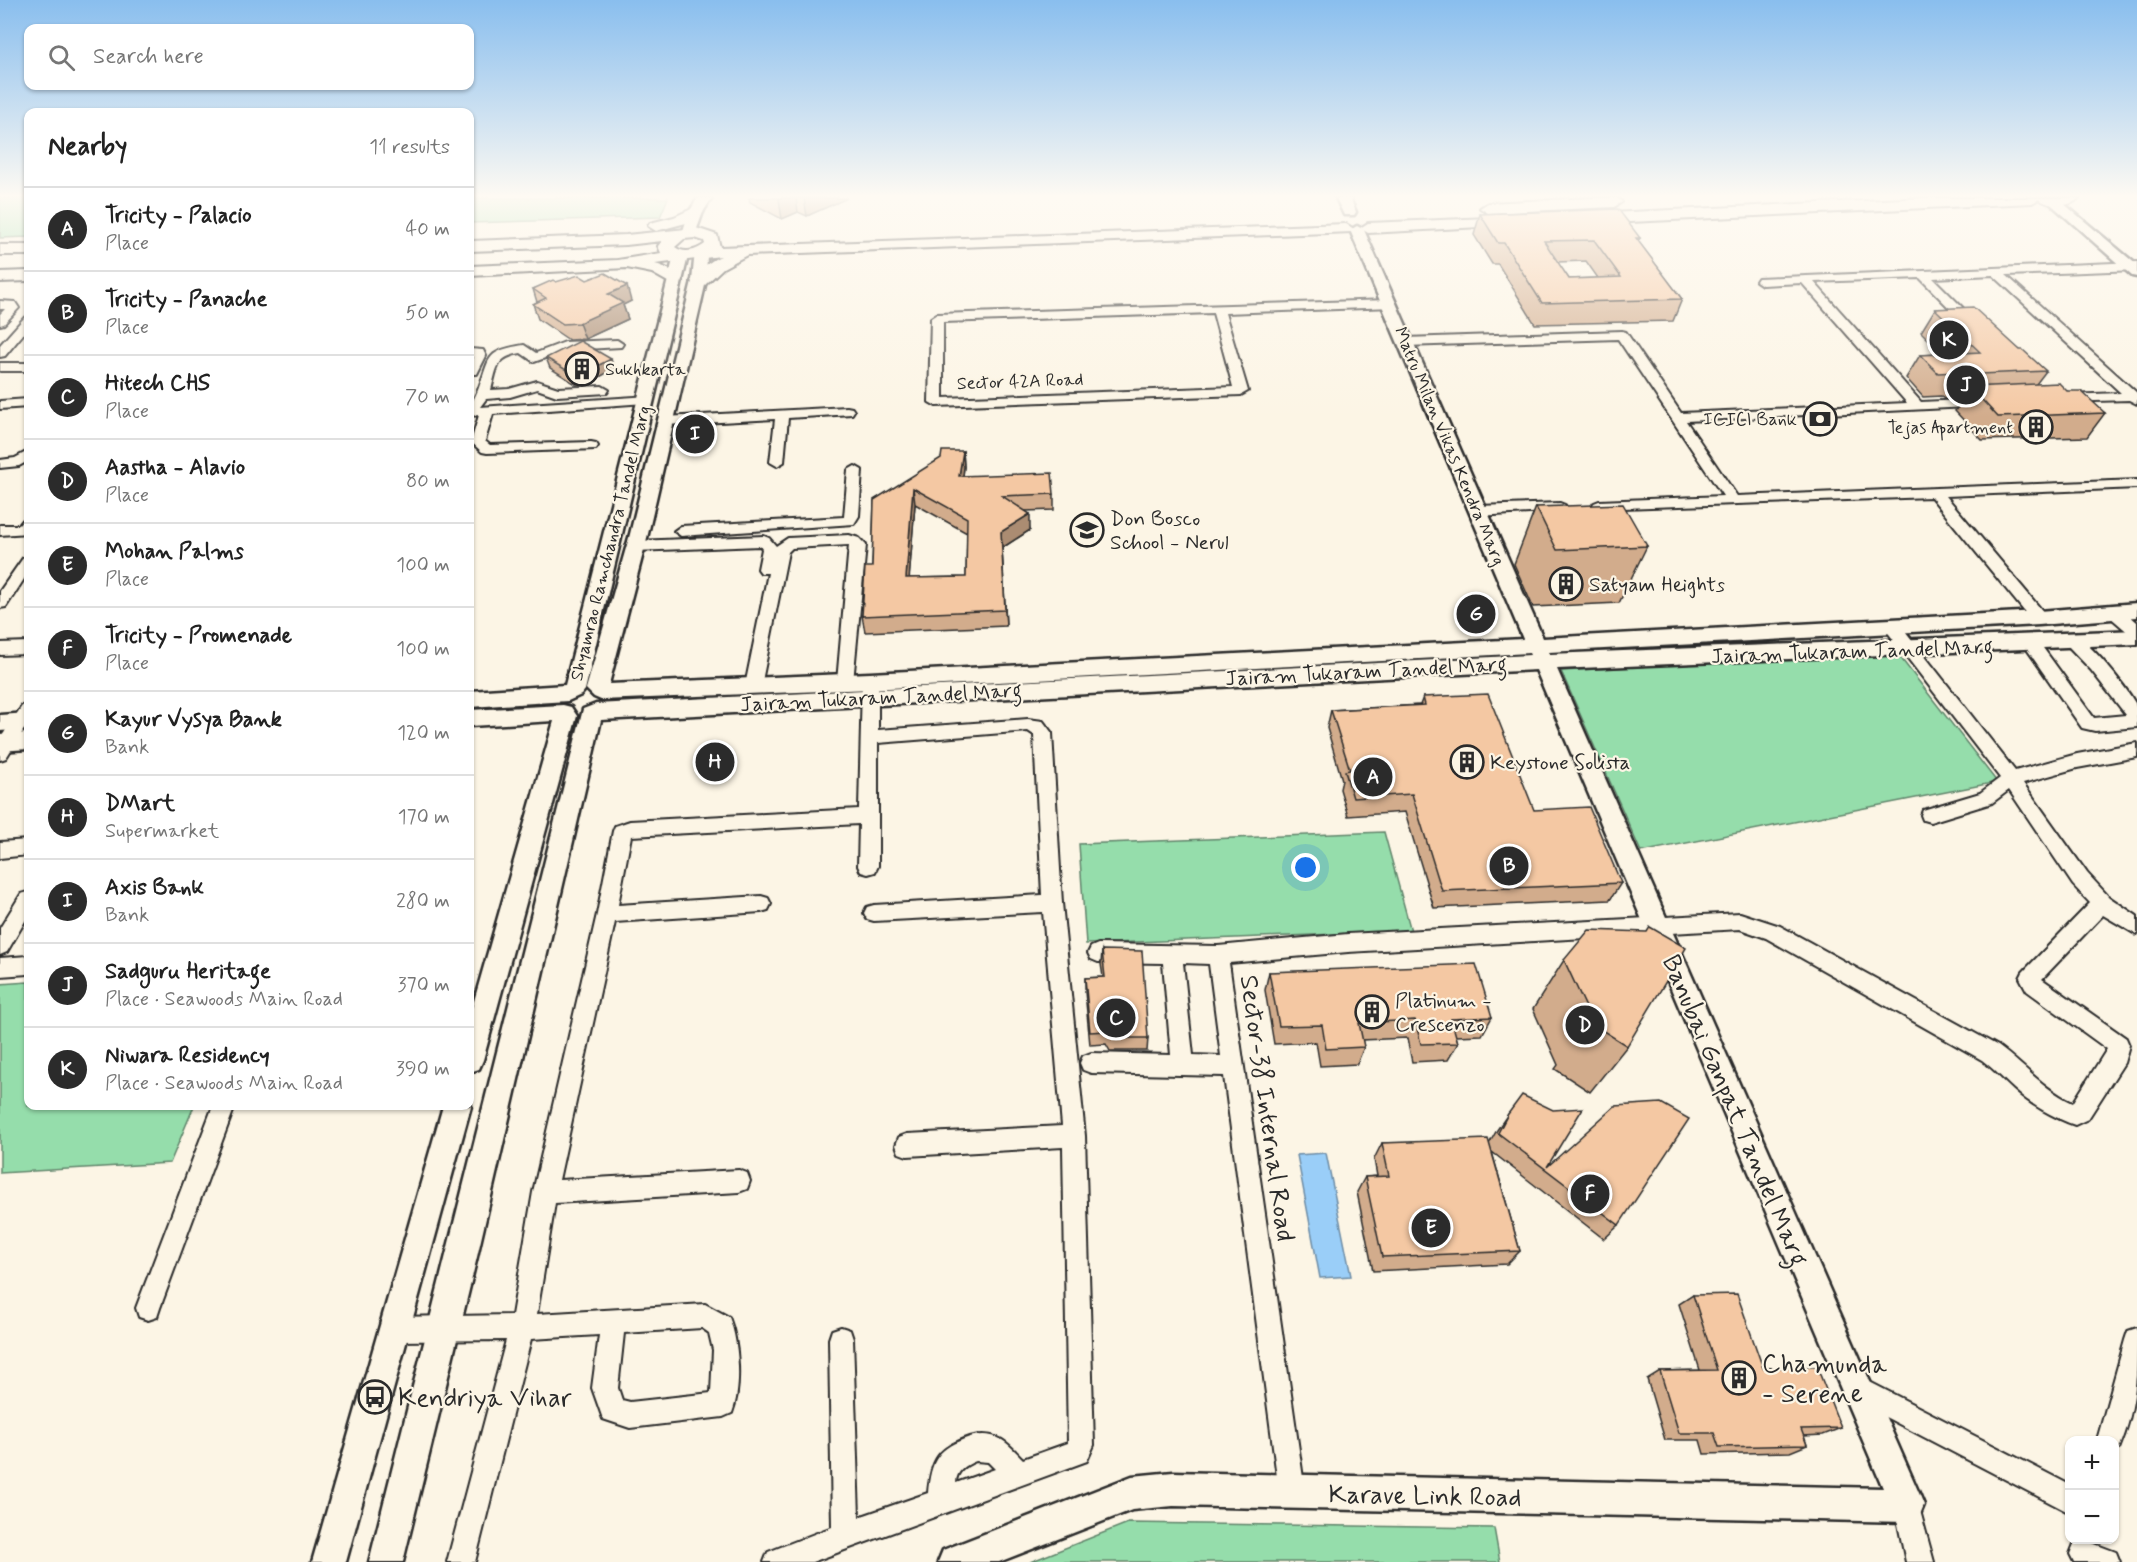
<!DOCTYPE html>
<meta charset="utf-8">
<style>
body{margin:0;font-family:Mynerve,sans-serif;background:#f2f2f2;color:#222}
.controls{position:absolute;right:18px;bottom:18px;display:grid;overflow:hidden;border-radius:12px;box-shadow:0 2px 4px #0004}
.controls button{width:54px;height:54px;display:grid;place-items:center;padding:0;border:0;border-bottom:2px solid #e0e0e0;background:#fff;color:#222;font:30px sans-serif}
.you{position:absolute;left:1306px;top:868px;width:21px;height:21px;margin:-15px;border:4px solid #fff;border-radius:50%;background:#1a73e8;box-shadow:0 0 0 9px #1a73e833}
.badge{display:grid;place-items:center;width:39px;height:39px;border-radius:50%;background:#2b2b2b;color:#fff;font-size:20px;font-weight:700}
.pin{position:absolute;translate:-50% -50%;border:3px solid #fff;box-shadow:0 2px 6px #0006}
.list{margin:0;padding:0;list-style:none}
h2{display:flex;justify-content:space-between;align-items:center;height:78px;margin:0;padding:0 24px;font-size:26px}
h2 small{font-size:20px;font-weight:400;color:#767676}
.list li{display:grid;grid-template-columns:39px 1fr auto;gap:18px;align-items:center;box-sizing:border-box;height:84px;padding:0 24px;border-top:2px solid #e0e0e0}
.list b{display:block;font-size:22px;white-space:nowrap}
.list p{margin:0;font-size:20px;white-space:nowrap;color:#767676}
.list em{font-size:20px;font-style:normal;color:#767676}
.icon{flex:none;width:33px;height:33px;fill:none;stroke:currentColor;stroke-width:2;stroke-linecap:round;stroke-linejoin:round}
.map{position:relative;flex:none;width:2137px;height:1562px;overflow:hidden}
.search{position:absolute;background:#fff;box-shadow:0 2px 4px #0004;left:24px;top:24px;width:450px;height:66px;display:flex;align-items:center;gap:15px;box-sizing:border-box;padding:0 21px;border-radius:12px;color:#767676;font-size:22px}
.panel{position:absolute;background:#fff;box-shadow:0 2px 4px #0004;left:24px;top:108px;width:450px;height:1002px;border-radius:12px}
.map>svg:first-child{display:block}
.green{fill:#95ddab;stroke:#60846b;stroke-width:1.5}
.water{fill:#9acef8;stroke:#6e8da6;stroke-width:1.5}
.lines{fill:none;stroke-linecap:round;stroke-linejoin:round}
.minor-casing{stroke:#2b2b2b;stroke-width:4}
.tertiary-casing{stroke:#2b2b2b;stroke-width:5}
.secondary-casing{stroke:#2b2b2b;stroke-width:4}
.minor{fill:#fcf5e5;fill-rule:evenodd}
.tertiary{fill:#fcf5e5;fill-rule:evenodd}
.secondary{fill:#fcf5e5;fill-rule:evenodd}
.wall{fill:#d2ac8c;stroke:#2b2b2b;stroke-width:1.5;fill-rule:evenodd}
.shaded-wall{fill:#ab8c72;stroke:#2b2b2b;stroke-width:1.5}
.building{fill:#f4c8a3;stroke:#2b2b2b;stroke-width:1.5;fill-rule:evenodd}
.labels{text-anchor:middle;stroke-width:4.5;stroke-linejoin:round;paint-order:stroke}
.far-poi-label{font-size:18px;fill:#2b2b2b;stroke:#fcf5e5;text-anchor:end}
.far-street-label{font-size:18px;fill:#2b2b2b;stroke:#fcf5e5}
.poi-label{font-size:21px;fill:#2b2b2b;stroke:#fcf5e5;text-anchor:start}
.street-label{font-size:21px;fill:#2b2b2b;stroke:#fcf5e5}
.near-street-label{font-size:26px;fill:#2b2b2b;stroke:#fcf5e5}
.near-poi-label{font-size:26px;fill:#2b2b2b;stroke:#fcf5e5;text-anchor:start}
</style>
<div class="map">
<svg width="2137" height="1562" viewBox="0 0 2137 1562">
<rect width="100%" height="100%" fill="#fcf5e5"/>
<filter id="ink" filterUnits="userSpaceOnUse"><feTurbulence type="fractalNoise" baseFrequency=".0167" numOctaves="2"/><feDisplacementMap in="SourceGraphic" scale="12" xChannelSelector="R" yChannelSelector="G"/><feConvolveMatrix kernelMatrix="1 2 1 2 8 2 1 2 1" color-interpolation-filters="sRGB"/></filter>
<g filter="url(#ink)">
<g class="green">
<path d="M0 198H28V237L0 238Z"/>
<path d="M470 198H668L660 217 470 223Z"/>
<path d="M1896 652 1997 782 1641 852 1561 671Z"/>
<path d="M1384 832 1411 931 1086 944 1079 844Z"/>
<path d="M28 982V1106H194L170 1163 0 1173V984Z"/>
<path d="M1128 1523 1494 1528 1500 1562H1030Z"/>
</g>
<path class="water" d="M1326 1153 1351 1276 1320 1278 1297 1155Z"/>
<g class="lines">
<defs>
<g id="minor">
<path d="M2137 262V270L2006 275 2137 393V404L2129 400 2061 402 2059 399 2061 396 2066 395 2121 393 1993 275 1933 278 1976 321 1978 324 1976 327H1968L1920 278 1814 282 1921 402 1984 399 1989 400 1991 403 1989 406 1686 421 1737 496 2137 480V488L1946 496 2045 614 2047 618 2045 622H2033L1931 497 1594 509 1592 506 1594 503 1599 501 1723 496 1618 339 1405 346 1399 342 1405 338 1622 331 1626 332 1681 413 1907 403 1802 283 1762 285 1756 281 1758 278Z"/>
<path d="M1389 300 1393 301V307L1225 313 1248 391 1241 395 936 406 929 402 931 318 937 314ZM1213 313 1233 387 943 398V322Z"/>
<path d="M0 301 15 302 19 308 4 324 0 325V314L5 309H0Z"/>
<path d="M28 317V328L5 356 0 357V345L24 318Z"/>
<path d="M617 340 623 344 621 347 567 350 534 362 521 353C495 357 497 369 491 390L509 389 537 381 558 388 602 386 609 390 607 393 557 396 537 389 510 397 486 399 480 407 650 396 652 399 645 403 493 414 485 441 490 445 591 442 596 443 598 446 596 449 487 453 482 452 471 442 479 415 470 416C470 402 473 402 478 390 491 357 484 351 524 345L536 353 565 342Z"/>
<path d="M470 349 483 350 486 356 477 374H470V364L473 357H470Z"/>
<rect x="0" y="363" width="28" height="8"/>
<path d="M28 399V407L0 409V401Z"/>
<path d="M847 407 852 408 854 411 852 414 788 418 784 462 777 466 770 462 775 419 665 425 658 421 665 417Z"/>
<path d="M28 451V461L19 466 0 468V460L15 458Z"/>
<path d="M855 466 862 470 859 516 854 524 681 536 674 531 681 526 844 517 848 470Z"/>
<path d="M1560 503 1565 505 1567 508 1565 511 1478 516 1471 511 1478 506Z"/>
<path d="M28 518V533L0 535V525H19L23 520Z"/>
<path d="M849 535 859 538 866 545 853 682 851 686H839L837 682 849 545 792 548 788 552 761 686 759 690H747L745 686 768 573H761L758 569 762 549 760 546 635 551 627 546 635 541 764 536 769 538 776 546 788 538Z"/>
<path d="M28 557V573L6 607 0 608V591L23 558Z"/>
<path d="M2115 607 2121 608 2137 622V637L2131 635 2109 616 2107 612 2109 608Z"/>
<path d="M1892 620 1898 622 2015 771 2077 754 2137 743V757L2077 768 2023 783 2087 873 2109 897 2137 916V935L2103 915 2042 979 2126 1038 2129 1045 2124 1063 2088 1119 2075 1125C2054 1118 2030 1104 2014 1089 2003 1079 1994 1069 1982 1060L1766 938 1740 929 1348 952 1229 963 1305 1492 1301 1501 1292 1505 1283 1501 1279 1492 1224 1076 1091 1073 1083 1070 1080 1063 1083 1056 1091 1053 1171 1055 1163 963 1098 962 1091 959 1088 953 1091 947 1098 944 1218 946 1348 934 1740 913 1780 926 1998 1046C2023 1064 2044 1090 2073 1103L2107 1049 2027 991 2020 978 2023 972 2090 903 2073 885 2009 790 1992 803 1930 822 1923 820 1921 815 1923 810 1980 793 2000 778 1886 630 1884 626 1886 622ZM1183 963 1209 964 1221 1056 1193 1055Z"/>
<path d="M2074 636C2090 641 2126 687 2135 703 2137 709 2137 719 2137 727L2095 731 2082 728 2024 645 2026 641H2038L2094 718 2126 715 2091 670 2068 646 2066 642 2068 638Z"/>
<path d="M28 642V654L0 655V643Z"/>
<path d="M870 677 876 679 878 683V730L1028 719 1043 721 1052 733 1062 903 1085 1136 1094 1445 1087 1461 812 1562H764L768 1552 832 1527 829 1339 832 1330 841 1327 850 1330 853 1339 859 1517 928 1493C931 1459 938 1448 970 1437 979 1434 993 1434 1002 1440 1010 1445 1017 1453 1023 1459L1068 1443 1063 1147 907 1156 899 1153 896 1145 899 1137 907 1134 1062 1126 1043 912 874 921 867 919 864 913 867 907 874 905 1042 895 1034 735 1028 731 878 743V866L875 872 868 874 861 872 858 866 859 824 631 836 618 905 761 896 768 898 771 904 768 910 761 912 615 922 559 1180 739 1170 747 1173 750 1181 747 1189 739 1192 555 1203 537 1314 705 1304 729 1317C739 1342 742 1388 732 1413L723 1417 630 1428 603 1419 592 1388 599 1335 531 1339 475 1562H447L506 1340 393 1341 384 1338 381 1329 384 1320 393 1317 512 1315 533 1192 597 914 613 831 615 826 630 821 859 809 862 683 864 679ZM702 1328 709 1333 713 1350 711 1393 630 1402 622 1400 618 1388 624 1333ZM976 1461 988 1462 995 1469 956 1483C956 1471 966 1465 976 1461Z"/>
<path d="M28 704V723L6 758 0 760V739L22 706Z"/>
<path d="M28 840V855L0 858V842Z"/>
<path d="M28 892V916L7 952 0 955V928L21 894Z"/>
<path d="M28 956V974L0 976V958Z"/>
<path d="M213 1106H235L160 1308 157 1317 148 1320 139 1317 136 1308Z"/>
<path d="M2137 1328C2137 1373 2137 1407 2119 1449L2114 1451V1440H2097L2125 1340 2128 1331Z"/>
<path d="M1856 1375 2070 1485V1513L1847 1397 1843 1388 1847 1379Z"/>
<path d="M1907 1492 1916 1496 1934 1562H1906L1894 1505 1898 1496Z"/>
<path d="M2084 1540 2116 1552 2120 1562H2074L2070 1554 2074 1544Z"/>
</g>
<g id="tertiary">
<path d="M698 198H712L703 212 694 237H684L682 234 689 212Z"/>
<path d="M1336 198H1350L1356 212 1354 215H1344Z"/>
<path d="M2044 198H2057L2137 265V277L2132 276Z"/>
<path d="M1357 226 1364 230 1543 638 2039 611 2137 603V617L2039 625 1549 652 1550 654 2137 630V644L1557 669 1919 1493 1924 1505 1919 1517 1907 1522 1173 1506 1132 1510 999 1562H938L943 1550 1132 1476 1173 1472 1883 1488 1536 670 601 720 477 1257 403 1562H369L583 709 596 704 1530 655 1529 653 870 689 601 700 594 697 586 689 630 534 692 281 695 251H705L707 254 706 281 648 534 609 684 870 673 1523 639 1350 230Z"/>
<path d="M681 252 688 256 585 690 581 695 568 701 470 707V691L565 685 674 256Z"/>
<path d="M563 705 571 707 577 716 483 1060 479 1069 470 1072V1015L554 721 470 726V710Z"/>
<path d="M28 713V729L0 731V715Z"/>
<path d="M28 733V749L0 751V735Z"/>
<path d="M470 1103 471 1106 346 1562H312L443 1106H470Z"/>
</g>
<g id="secondary">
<path d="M1593 198H1618L1622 202 1614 207 1488 213 1480 208 1488 203Z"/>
<path d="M1926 198H2079C2069 208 2050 207 2039 199L2032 203 1588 224 1580 219 1588 214Z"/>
<path d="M696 207 704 212 686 223 656 231 648 226 650 223 674 217Z"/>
<path d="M1513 217 1521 222 1519 225 1368 233 1360 228 1368 223Z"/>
<path d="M1346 224 1354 229 1352 232 747 255 723 268 705 285 699 286 691 281C699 270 709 261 721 256L655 264C665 266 677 273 683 281L675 286 652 273 627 268 470 276V266L618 260 661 253 658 246 662 241 626 245 470 251V241L626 235 696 228 717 235 720 247ZM695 238 704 241 705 244C696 251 684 254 675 247L684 239Z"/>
<rect x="0" y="245" width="28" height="10"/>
<path d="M28 271V281L0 282V272Z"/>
</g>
</defs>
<use href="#minor" class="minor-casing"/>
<use href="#tertiary" class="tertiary-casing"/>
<use href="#secondary" class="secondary-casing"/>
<use href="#minor" class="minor"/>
<use href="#tertiary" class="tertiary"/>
<use href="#secondary" class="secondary"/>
</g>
<g class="wall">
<path d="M749 198H847L807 216 798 212 782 219 750 202Z"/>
<path d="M1480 214 1640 238 1638 241 1682 299 1673 321 1535 324 1498 264H1492L1474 235ZM1586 261 1598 278 1569 279 1557 262Z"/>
<path d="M587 280 631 301 623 305 628 319 585 339 569 340 538 319 533 304 537 302 533 289 556 282Z"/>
<path d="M1935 309 2020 350 2046 371 2036 384 2067 391 2105 413 2087 437 1982 440 1955 411 1964 398 1944 399 1941 396 1923 397 1906 378 1920 355 1943 354 1921 332Z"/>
<path d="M546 358 614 369 585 385H577L550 368Z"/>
<path d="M963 451 964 467 963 476 1054 494V510L1025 511 1030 530 1002 548 1006 626 865 632 862 616 872 567 874 500ZM915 504 967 533 966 577 909 578Z"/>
<path d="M1536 507 1647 546 1619 603 1533 607 1514 564Z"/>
<path d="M1423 697 1534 810 1621 883 1610 900 1434 908 1405 812 1348 816 1340 789 1342 780 1327 728 1331 710 1420 705Z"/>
<path d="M1102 950 1148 1038 1147 1051H1110L1106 1044 1090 1045 1085 992V978L1103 977 1101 964Z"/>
<path d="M1564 960 1627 1046 1590 1092 1555 1069 1558 1065 1533 1009Z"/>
<path d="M1269 972 1492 1017 1482 1035 1456 1036 1458 1043 1448 1060 1412 1062 1407 1038 1362 1040 1364 1047 1357 1064 1320 1066 1316 1042 1274 1044 1265 990Z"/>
<path d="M1508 1114 1547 1167 1619 1225 1604 1239 1492 1152 1520 1251 1507 1264 1373 1271 1357 1192 1365 1177 1377 1176 1374 1159 1382 1143 1489 1144 1497 1130Z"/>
<path d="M1693 1295 1763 1368 1841 1428 1823 1435 1804 1436 1807 1445 1790 1452 1704 1454 1700 1440H1665L1647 1379 1660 1371 1700 1370 1679 1304Z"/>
</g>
<g class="shaded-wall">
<path d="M780 198H796L798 212 782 219 779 199Z"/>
<path d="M804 198H847L807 216Z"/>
<path d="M627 286 631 301 623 305 628 319 585 339 579 323 608 294Z"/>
<path d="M611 359 614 369 585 385 581 374Z"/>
<path d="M963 451 964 467 961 492 959 476Z"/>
<path d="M913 488 915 504 908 594 906 578Z"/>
<path d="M1030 514V530L1002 548 1006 626 1001 532Z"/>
</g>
<g class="building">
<path d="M1618 209 1640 238H1636L1682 299 1542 303 1504 243H1498L1480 214ZM1594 240 1621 277 1569 279 1544 241Z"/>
<path d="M605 273 627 286 608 294 623 303 579 323 563 324 533 304 546 298 533 289 553 280 556 282 579 275 587 280Z"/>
<path d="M1973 307 2020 350H2023L2046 371 1959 375 1957 372 1938 373 1920 355 1980 352 1935 309Z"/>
<path d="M580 341 611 359 581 374H573L546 358Z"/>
<path d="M2059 383 2067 391H2081L2105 413 1998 417 1970 387Z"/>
<path d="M942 451H963L959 476 1052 473 1054 494 1002 496 1030 514 1001 532 1005 610 862 616 865 567H872L874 500 941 458ZM913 488 967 518 966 577 906 578Z"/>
<path d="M1623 504 1647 546 1557 550 1536 507Z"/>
<path d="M1488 694 1534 810 1589 807 1621 883 1442 891 1412 794 1353 798 1345 771 1350 770 1331 710 1425 705 1423 697Z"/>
<path d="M1650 927 1686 948 1627 1046 1589 1022 1591 1018 1564 960 1589 930 1647 932Z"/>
<path d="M1102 950 1142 951 1148 1038H1110L1106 1031 1090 1032 1085 978 1105 977Z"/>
<path d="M1476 964 1492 1017 1451 1019 1458 1043 1421 1044 1415 1020 1359 1023 1364 1047 1326 1049 1322 1025 1279 1026 1269 972Z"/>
<path d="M1522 1095 1553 1110 1583 1108 1547 1167 1615 1106 1661 1103 1689 1119 1619 1225 1498 1133 1508 1114Z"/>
<path d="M1488 1139 1520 1251 1382 1257 1365 1177 1389 1176 1382 1143Z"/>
<path d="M1737 1294 1763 1368 1817 1367 1841 1428 1801 1429 1807 1445 1719 1447 1714 1433H1679L1660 1371 1717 1370 1693 1295Z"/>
</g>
</g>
<linearGradient id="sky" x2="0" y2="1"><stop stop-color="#89beee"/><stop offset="0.47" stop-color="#fefaf3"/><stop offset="1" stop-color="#fefaf3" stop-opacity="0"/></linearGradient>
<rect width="2137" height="417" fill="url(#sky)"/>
<defs>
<symbol id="building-ring" viewBox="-11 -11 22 22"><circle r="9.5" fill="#fcf5e5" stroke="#2b2b2b" stroke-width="1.5"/><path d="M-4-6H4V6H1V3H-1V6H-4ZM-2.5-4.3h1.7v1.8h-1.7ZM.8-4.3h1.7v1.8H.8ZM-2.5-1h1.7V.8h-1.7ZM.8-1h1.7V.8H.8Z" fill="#2b2b2b"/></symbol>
<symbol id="bank-ring" viewBox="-11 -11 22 22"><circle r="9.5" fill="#fcf5e5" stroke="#2b2b2b" stroke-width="1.5"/><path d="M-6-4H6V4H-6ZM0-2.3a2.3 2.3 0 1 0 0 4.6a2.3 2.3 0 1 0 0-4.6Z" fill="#2b2b2b"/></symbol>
<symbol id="school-ring" viewBox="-11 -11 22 22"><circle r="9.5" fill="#fcf5e5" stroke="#2b2b2b" stroke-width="1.5"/><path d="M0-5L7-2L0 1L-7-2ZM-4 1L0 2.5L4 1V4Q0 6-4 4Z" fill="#2b2b2b"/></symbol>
<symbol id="bus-ring" viewBox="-11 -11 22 22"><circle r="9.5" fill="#fcf5e5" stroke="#2b2b2b" stroke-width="1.5"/><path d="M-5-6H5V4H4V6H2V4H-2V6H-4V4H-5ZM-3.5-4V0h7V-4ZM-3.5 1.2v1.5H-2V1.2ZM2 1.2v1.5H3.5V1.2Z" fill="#2b2b2b"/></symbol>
</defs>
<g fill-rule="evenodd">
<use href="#building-ring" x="563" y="350" width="38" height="38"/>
<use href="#bank-ring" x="1801" y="400" width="38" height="38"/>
<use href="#building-ring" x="2017" y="408" width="38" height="38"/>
<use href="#school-ring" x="1068" y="511" width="38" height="38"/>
<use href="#building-ring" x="1547" y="565" width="38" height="38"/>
<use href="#building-ring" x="1448" y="743" width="38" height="38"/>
<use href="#building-ring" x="1353" y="993" width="38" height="38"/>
<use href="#building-ring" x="1720" y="1359" width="38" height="38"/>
<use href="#bus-ring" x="356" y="1378" width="38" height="38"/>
</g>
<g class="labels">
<g class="far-poi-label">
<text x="605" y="375" text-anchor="start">Sukhkarta</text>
<text x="1797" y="425">ICICI Bank</text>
<text x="2013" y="433">Tejas Apartment</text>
</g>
<g class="far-street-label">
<text transform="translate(1020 381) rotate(-2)" y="6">Sector 42A Road</text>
<text transform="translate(1450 446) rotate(67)" y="6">Matru Milan Vikas Kendra Marg</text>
<text transform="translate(610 543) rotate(-76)" y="6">Shyamrao Ramchandra Tandel Marg</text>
</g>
<g class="poi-label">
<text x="1110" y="525">Don Bosco<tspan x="1110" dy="24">School - Nerul</tspan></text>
<text x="1589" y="591">Satyam Heights</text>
<text x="1490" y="769">Keystone Solista</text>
<text x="1395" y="1007">Platinum -<tspan x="1395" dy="24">Crescenzo</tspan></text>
</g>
<g class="street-label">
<text transform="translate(1852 651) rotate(-2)" y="7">Jairam Tukaram Tandel Marg</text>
<text transform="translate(1366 671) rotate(-3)" y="7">Jairam Tukaram Tandel Marg</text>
<text transform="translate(881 697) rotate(-3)" y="7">Jairam Tukaram Tandel Marg</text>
</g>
<g class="near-street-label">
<text transform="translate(1268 1108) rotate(82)" y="9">Sector-38 Internal Road</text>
<text transform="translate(1736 1110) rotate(67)" y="9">Banubai Ganpat Tandel Marg</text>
<text transform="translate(1425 1495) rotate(1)" y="9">Karave Link Road</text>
</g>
<g class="near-poi-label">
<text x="1762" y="1372">Chamunda<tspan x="1762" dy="30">- Serene</tspan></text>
<text x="398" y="1406">Kendriya Vihar</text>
</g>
</g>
</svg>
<div class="controls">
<button>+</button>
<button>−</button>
</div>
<div class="you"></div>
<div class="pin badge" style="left:1373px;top:777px">A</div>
<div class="pin badge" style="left:1509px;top:866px">B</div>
<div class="pin badge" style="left:1116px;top:1018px">C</div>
<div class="pin badge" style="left:1585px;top:1025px">D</div>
<div class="pin badge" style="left:1431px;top:1228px">E</div>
<div class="pin badge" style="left:1590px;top:1194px">F</div>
<div class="pin badge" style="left:1476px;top:614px">G</div>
<div class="pin badge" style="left:715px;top:762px">H</div>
<div class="pin badge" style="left:695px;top:434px">I</div>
<div class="pin badge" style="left:1966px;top:385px">J</div>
<div class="pin badge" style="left:1949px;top:340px">K</div>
<div class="search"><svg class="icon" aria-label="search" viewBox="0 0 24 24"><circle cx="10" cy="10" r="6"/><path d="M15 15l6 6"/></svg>Search here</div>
<section class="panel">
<h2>Nearby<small>11 results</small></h2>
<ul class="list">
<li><span class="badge">A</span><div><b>Tricity - Palacio</b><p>Place</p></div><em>40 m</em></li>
<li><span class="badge">B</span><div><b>Tricity - Panache</b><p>Place</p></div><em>50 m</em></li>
<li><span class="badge">C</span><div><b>Hitech CHS</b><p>Place</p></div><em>70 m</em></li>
<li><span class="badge">D</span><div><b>Aastha - Alavio</b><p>Place</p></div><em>80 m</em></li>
<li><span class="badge">E</span><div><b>Mohan Palms</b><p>Place</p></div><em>100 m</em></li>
<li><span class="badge">F</span><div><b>Tricity - Promenade</b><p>Place</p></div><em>100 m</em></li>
<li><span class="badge">G</span><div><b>Kayur Vysya Bank</b><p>Bank</p></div><em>120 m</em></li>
<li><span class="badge">H</span><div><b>DMart</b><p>Supermarket</p></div><em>170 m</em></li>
<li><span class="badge">I</span><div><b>Axis Bank</b><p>Bank</p></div><em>280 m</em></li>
<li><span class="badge">J</span><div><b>Sadguru Heritage</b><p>Place · Seawoods Main Road</p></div><em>370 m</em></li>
<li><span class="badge">K</span><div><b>Niwara Residency</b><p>Place · Seawoods Main Road</p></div><em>390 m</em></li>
</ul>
</section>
</div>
